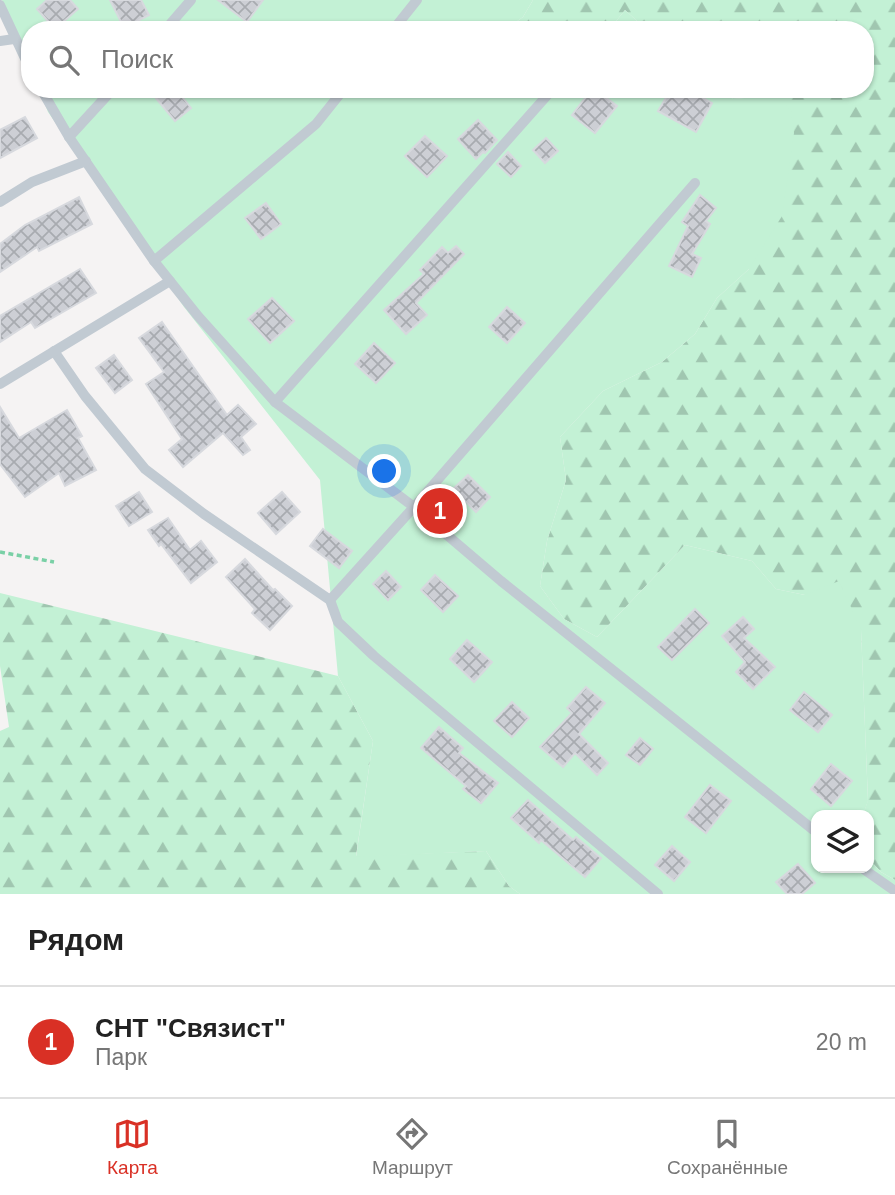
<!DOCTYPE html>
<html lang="ru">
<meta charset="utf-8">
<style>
body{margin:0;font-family:Arial,sans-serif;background:#f6f6f6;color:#222}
.controls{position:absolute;right:21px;bottom:21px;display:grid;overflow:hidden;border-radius:14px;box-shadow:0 2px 5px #0004}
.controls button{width:63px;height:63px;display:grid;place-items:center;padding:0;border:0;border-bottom:2px solid #e0e0e0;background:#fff;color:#222;font:35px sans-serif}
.you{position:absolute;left:385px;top:472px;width:24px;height:24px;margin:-18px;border:5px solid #fff;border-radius:50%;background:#1a73e8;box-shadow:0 0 0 10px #1a73e833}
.badge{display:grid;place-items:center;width:46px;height:46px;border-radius:50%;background:#d93025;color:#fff;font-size:23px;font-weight:700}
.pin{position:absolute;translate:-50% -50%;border:4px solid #fff;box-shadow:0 2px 7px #0006}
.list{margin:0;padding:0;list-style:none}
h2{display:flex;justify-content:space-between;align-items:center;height:91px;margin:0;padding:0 28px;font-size:30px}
h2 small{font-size:23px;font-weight:400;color:#767676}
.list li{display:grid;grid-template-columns:46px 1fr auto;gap:21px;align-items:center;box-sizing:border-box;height:112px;padding:0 28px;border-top:2px solid #e0e0e0}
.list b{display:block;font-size:26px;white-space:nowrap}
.list p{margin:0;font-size:23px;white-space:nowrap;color:#767676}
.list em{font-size:23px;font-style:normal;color:#767676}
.icon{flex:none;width:38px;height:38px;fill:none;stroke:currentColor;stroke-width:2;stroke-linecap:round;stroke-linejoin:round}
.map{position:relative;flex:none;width:895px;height:894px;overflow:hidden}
.search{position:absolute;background:#fff;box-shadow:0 2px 5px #0004;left:21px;right:21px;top:21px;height:77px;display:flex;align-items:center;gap:18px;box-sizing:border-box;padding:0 24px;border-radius:28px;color:#767676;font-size:26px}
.sheet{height:203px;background:#fff}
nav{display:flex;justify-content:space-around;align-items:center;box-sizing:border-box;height:98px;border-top:2px solid #e0e0e0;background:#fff;font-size:19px;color:#767676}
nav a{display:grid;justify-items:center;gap:4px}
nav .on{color:#d93025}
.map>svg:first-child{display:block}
.forest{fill:url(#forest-firs)}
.garden{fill:#c3f1d5}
.building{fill:url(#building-cross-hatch);stroke:#d7d9de;stroke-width:2}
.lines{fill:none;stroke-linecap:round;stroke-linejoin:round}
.path{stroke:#7ad0a6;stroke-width:3.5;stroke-dasharray:5 3.5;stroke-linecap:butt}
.lane{stroke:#c1cad2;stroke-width:10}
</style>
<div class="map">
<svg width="895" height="894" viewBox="0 0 895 894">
<defs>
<pattern id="forest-firs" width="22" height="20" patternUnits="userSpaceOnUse" patternTransform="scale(1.75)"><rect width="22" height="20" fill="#c3f1d5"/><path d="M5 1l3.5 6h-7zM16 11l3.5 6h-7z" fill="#a0c6b0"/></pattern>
<pattern id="building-cross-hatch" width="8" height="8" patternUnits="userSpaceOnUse" patternTransform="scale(1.75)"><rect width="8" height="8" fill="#cdcfd5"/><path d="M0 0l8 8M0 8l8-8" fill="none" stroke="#a8abb0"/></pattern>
</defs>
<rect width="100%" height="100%" fill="#f5f3f3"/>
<g class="forest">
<path d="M533 0H895V880L881 872 869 859V815H863L868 800 861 630 805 595 776 589 752 561 685 545 597 637 564 619 540 586 547 541 566 480 560 437 603 391 662 362 695 334 717 298 749 269 777 95 733 99 719 89H865V30H647L625 10 609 30H505L523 17Z"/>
<path d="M0 593 338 676 373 741 356 856 486 851 509 886 520 894H0V731L9 727 0 666Z"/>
</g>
<g class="garden">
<path d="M2 0H533L523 17 505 30H30V67Z"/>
<path d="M625 10 647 30H609Z"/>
<path d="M39 89H719L733 99 778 95 791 111 794 133 782 216 749 269 717 298 695 334 662 362 603 391 560 437 566 480 547 541 540 586 564 619 597 637 685 545 752 561 776 589 805 595 839 581 861 629 868 801 863 815H816V868H869V859L881 872 895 880V894H520L509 886 486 851 356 857 373 741 338 676 320 480 184 307 48 112Z"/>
</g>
<g class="building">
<path d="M47 0H70L78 9 55 29 37 9Z"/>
<path d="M110 0H141L149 15 124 28Z"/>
<path d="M218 0H263L247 22Z"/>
<path d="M164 89H176L191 108 175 121 155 97Z"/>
<path d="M592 89H595L617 106 595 133 572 115Z"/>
<path d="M671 89H688L712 103 696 132 658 111Z"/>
<path d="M25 117 37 138 0 158V130Z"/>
<path d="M478 120 497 140 485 153 483 152 476 159 458 139Z"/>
<path d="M425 136 447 156 427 177 405 156Z"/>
<path d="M546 138 558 151 545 163 533 150Z"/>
<path d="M508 152 521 166 511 177 497 164Z"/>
<path d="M700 195 716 208 706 221 710 224 692 254 701 258 692 277 669 266 688 226 682 222Z"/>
<path d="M79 197 92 224 39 251 37 247 0 272V244L25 225Z"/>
<path d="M266 203 281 224 261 239 245 218Z"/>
<path d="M456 246 464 254 416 303 427 315 406 334 384 310 424 274 420 270 442 247 448 253Z"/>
<path d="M80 269 96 293 35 328 31 322 0 342V316Z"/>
<path d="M272 298 294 321 270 343 248 319Z"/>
<path d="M507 307 525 323 507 343 489 327Z"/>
<path d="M162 322 227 415 238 405 256 424 241 437 250 450 243 455 223 433 183 467 169 450 182 439 146 384 164 372 139 338Z"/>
<path d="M374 343 395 363 376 383 355 364Z"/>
<path d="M114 355 132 380 115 393 96 368Z"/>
<path d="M0 407 19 438 67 410 82 436 78 438 96 470 65 486 59 473 25 497 0 464Z"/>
<path d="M468 475 490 497 476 512 453 489Z"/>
<path d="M139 492 152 512 129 526 116 506Z"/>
<path d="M282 492 300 512 276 534 258 513Z"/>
<path d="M168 518 190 550 201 541 217 562 191 583 161 544 159 546 148 530Z"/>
<path d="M323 529 352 551 339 568 310 546Z"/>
<path d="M245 559 273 590 275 589 292 606 270 630 252 613 255 609 226 577Z"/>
<path d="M386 571 401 587 388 600 373 584Z"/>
<path d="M435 575 458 596 443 612 421 590Z"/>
<path d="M695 609 709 623 672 660 658 647Z"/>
<path d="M743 617 754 629 744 638 775 667 753 689 736 672 745 662 722 636Z"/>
<path d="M467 640 492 662 474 682 450 659Z"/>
<path d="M586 687 605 703 579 734 608 763 597 775 575 753 563 767 540 747 572 713 567 708Z"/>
<path d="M804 692 832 715 818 732 790 710Z"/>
<path d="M512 702 529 718 512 737 494 721Z"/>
<path d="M439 727 463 748 459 753 498 783 481 803 463 789 466 786 421 748Z"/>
<path d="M640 738 653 749 640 765 626 755Z"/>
<path d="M831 764 852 781 831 806 811 789Z"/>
<path d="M710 785 731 801 706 833 685 817Z"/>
<path d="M528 800 573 840 576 837 601 858 585 877 541 840 539 843 511 818Z"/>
<path d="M672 846 690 862 674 881 655 865Z"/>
<path d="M798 864 815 883 802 894H787L776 882Z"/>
</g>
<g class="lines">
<path class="path" d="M0 552 54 562"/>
<g class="lane">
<path d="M0 5 30 69"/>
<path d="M165 30 191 0"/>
<path d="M393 30 417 0"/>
<path d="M0 41 14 39"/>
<path d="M41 89 69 137 154 261 198 316 275 402 414 507 501 581 816 832"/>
<path d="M69 137 113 89"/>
<path d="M0 202 32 182 86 161"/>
<path d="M154 261 316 124 344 89"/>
<path d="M54 351 85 396 145 469 204 514 330 600 338 622 374 656 658 894"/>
<path d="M0 384 170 281"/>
<path d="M275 402 551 91"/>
<path d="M330 600 414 507 695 183"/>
<path d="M862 868 895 891"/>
</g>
</g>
</svg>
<div class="controls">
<button><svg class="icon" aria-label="layers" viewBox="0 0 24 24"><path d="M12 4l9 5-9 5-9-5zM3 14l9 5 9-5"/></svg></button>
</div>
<div class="you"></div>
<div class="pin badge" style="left:440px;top:511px">1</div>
<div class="search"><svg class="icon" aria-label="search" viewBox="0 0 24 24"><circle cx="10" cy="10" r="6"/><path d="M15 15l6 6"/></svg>Поиск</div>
</div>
<section class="sheet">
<h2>Рядом<small></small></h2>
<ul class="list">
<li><span class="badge">1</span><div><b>СНТ &quot;Связист&quot;</b><p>Парк</p></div><em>20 m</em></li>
</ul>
</section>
<nav>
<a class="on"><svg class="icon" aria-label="map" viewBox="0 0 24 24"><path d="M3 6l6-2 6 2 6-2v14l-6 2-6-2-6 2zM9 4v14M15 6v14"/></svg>Карта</a>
<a><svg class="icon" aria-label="directions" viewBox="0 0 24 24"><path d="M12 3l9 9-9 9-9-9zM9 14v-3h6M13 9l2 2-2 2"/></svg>Маршрут</a>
<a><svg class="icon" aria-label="saved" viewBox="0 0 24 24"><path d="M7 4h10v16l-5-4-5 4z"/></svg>Сохранённые</a>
</nav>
